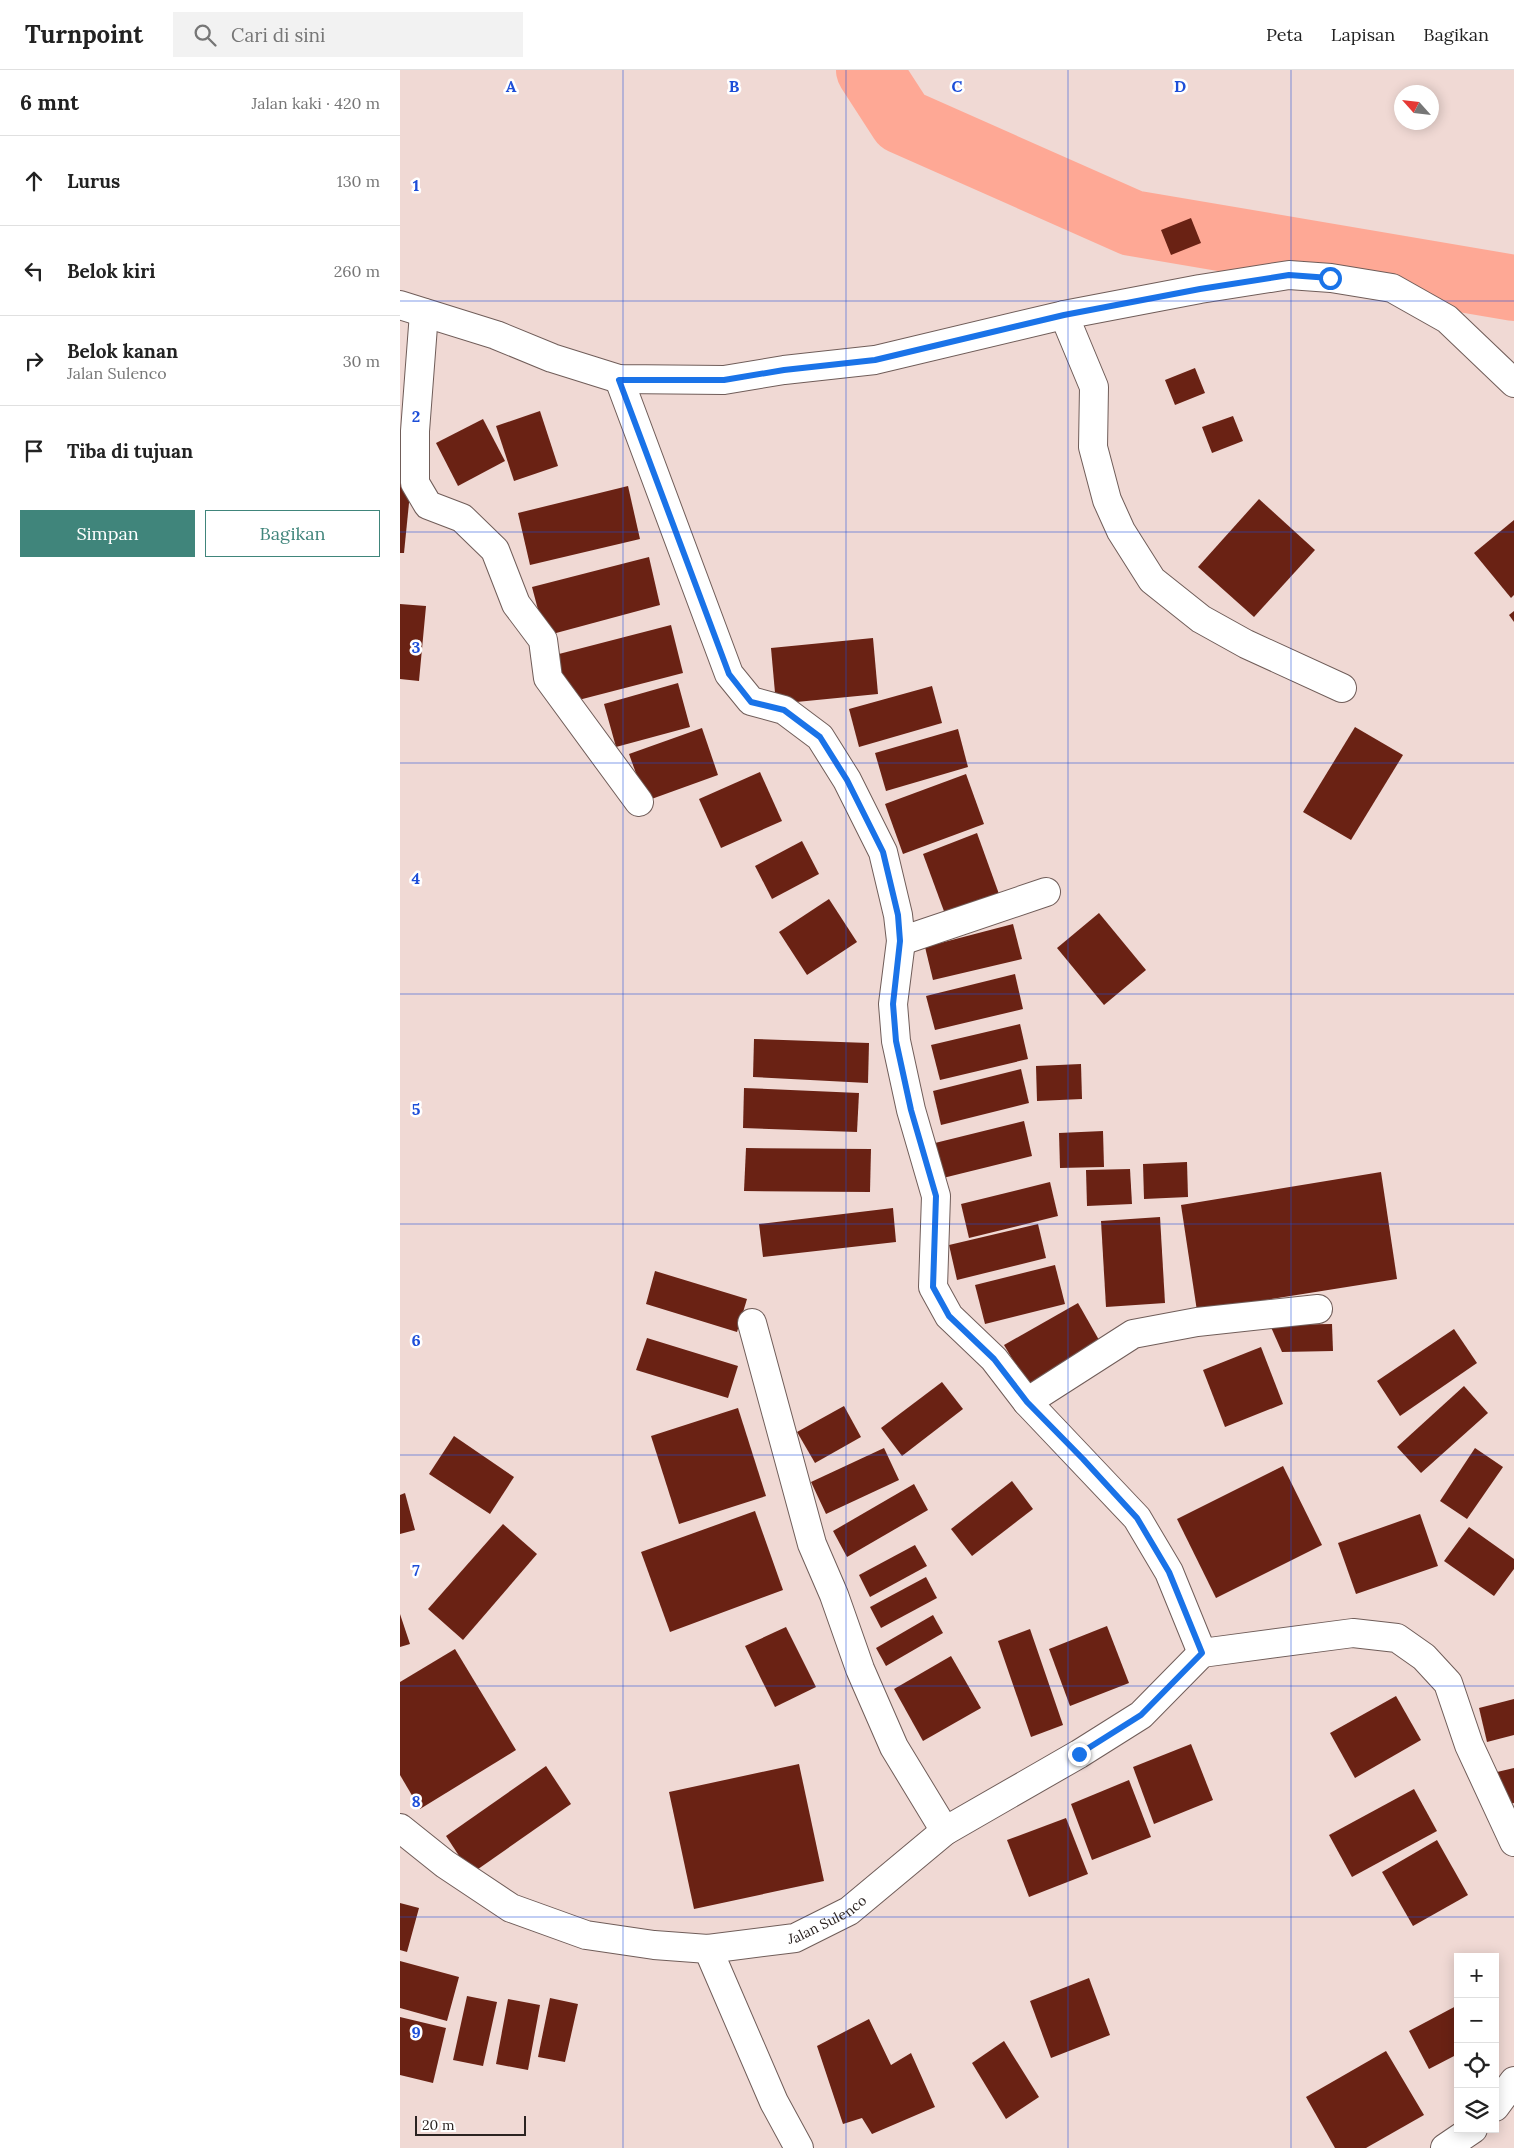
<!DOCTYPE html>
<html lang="id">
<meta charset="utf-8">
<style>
body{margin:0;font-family:Lora,serif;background:#f2f2f2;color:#222}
.controls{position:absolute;right:15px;bottom:15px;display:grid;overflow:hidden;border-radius:0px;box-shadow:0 2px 12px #0003}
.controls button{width:45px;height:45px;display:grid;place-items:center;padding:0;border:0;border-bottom:1px solid #e0e0e0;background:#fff;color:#222;font:25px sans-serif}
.compass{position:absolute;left:994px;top:15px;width:45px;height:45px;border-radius:50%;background:#fff;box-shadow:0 2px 12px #0003;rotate:297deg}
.scale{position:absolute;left:15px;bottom:12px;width:111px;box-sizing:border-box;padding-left:5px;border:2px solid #2b2321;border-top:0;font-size:14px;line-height:18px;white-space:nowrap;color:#2b2321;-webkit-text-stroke:4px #fff;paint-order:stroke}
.stop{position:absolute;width:15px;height:15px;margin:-11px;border:4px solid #1a73e8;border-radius:50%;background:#fff}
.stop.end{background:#1a73e8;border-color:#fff;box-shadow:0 1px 5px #0008}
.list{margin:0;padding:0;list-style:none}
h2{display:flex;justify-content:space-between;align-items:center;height:65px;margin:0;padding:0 20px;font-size:21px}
h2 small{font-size:16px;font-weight:400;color:#767676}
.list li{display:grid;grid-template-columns:32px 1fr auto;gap:15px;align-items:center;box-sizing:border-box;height:90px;padding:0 20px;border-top:1px solid #e0e0e0}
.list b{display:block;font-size:19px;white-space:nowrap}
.list p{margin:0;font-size:16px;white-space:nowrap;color:#767676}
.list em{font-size:16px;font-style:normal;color:#767676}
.actions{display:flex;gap:10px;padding:15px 20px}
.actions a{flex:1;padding:11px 0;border:1px solid #40857b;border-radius:0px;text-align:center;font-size:18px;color:#40857b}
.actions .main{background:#40857b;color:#fff}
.icon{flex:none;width:28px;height:28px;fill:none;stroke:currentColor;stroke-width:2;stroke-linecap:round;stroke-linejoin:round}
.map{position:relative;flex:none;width:1114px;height:2078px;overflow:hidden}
header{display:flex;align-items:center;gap:30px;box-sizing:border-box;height:70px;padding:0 25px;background:#fff;border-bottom:1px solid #e0e0e0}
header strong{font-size:24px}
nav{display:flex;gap:28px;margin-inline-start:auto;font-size:18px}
.search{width:350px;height:45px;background:#f2f2f2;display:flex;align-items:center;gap:12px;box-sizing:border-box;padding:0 18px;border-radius:0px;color:#767676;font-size:19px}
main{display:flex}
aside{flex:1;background:#fff}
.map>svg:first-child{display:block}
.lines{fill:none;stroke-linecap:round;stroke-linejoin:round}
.river{stroke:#fea895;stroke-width:66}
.building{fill:#6a2214}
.minor-casing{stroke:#705d59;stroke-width:30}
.minor{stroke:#fff;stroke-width:28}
.route{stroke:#1a73e8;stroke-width:6}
.grid{fill:none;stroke:#1d4ed8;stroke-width:1;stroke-opacity:0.55}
.labels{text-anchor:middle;stroke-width:5;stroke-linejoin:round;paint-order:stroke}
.street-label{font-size:14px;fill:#2b2321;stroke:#fff}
.grid-label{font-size:16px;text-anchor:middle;font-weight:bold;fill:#1d4ed8;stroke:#fff;stroke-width:5;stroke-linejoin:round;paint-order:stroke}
</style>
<header>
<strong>Turnpoint</strong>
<div class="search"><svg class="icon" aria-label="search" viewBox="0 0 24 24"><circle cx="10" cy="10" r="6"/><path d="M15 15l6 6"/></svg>Cari di sini</div>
<nav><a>Peta</a><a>Lapisan</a><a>Bagikan</a></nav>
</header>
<main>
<aside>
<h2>6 mnt<small>Jalan kaki · 420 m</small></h2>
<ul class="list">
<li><svg class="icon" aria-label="ahead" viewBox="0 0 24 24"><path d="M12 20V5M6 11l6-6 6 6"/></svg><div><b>Lurus</b></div><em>130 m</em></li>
<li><svg class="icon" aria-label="left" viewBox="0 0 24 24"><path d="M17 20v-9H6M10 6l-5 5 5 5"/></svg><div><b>Belok kiri</b></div><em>260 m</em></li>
<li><svg class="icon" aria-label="right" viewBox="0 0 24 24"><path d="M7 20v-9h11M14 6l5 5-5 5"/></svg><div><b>Belok kanan</b><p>Jalan Sulenco</p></div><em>30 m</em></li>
<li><svg class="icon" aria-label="arrive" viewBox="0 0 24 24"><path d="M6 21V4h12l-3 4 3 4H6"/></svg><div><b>Tiba di tujuan</b></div></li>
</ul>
<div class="actions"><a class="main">Simpan</a><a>Bagikan</a></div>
</aside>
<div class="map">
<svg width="1114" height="2078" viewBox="0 0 1114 2078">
<rect width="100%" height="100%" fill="#f0d9d4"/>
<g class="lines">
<path class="river" d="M469 0 502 51 732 153 1114 218"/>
</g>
<g class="building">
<path d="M791 148 801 173 771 185 761 160Z"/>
<path d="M795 298 805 323 775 335 765 310Z"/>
<path d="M140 341 158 396 114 411 96 356Z"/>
<path d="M833 346 843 371 812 383 802 357Z"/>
<path d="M83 349 105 391 58 416 36 373Z"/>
<path d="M0 412 11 413 4 483H0Z"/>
<path d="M228 416 240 469 130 495 118 443Z"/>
<path d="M859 429 915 480 854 547 798 497Z"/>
<path d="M1114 450V525L1111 528 1074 483Z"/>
<path d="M249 487 260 535 145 566 132 517Z"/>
<path d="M0 534 26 536 19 611 0 609Z"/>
<path d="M1114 541V552L1109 545Z"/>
<path d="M271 555 283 603 167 633 155 585Z"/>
<path d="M473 568 478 624 376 634 371 578Z"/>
<path d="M278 613 290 657 216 677 204 634Z"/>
<path d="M532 616 542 653 459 677 449 639Z"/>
<path d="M955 657 1003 685 951 770 903 742Z"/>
<path d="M302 658 318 705 246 731 229 684Z"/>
<path d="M558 659 568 697 486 721 475 683Z"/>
<path d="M360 702 382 751 321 778 299 729Z"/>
<path d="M566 704 584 754 503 784 485 734Z"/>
<path d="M577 763 599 824 545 844 523 784Z"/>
<path d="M402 771 419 804 372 829 355 796Z"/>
<path d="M429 829 457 872 407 905 379 862Z"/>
<path d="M699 843 746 900 704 935 657 878Z"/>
<path d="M613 854 622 889 533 910 525 877Z"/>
<path d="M615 904 623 939 535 960 526 926Z"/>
<path d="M620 954 628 989 540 1010 531 975Z"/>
<path d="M354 969 469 973 468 1013 353 1007Z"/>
<path d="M681 994 682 1029 637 1031 636 996Z"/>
<path d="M621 999 629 1033 541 1055 533 1021Z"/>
<path d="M344 1018 459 1023 457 1062 343 1058Z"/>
<path d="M624 1051 632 1086 543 1108 535 1073Z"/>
<path d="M703 1061 704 1097 660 1098 659 1063Z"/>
<path d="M346 1078 471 1079 470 1122 344 1121Z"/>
<path d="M787 1092 788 1127 744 1129 743 1094Z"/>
<path d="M730 1099 732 1134 687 1136 686 1100Z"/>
<path d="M981 1102 997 1209 797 1241 781 1135Z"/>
<path d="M650 1112 658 1146 569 1168 561 1134Z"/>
<path d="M493 1138 496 1172 363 1187 359 1154Z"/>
<path d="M760 1147 765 1233 706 1237 701 1151Z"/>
<path d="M638 1154 646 1188 557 1210 549 1175Z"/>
<path d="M655 1195 665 1234 585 1254 575 1215Z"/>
<path d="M255 1201 347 1229 337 1262 246 1234Z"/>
<path d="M678 1233 703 1277 630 1319 604 1275Z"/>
<path d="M932 1254 933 1281 882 1282 870 1255Z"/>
<path d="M1054 1259 1077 1293 1000 1346 977 1311Z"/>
<path d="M247 1268 338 1296 328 1328 236 1300Z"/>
<path d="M861 1277 883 1334 825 1357 803 1300Z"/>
<path d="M542 1312 563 1339 502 1386 481 1358Z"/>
<path d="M1064 1316 1088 1343 1021 1403 997 1377Z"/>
<path d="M444 1336 461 1367 415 1393 397 1362Z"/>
<path d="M338 1338 366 1426 279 1454 251 1366Z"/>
<path d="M54 1366 114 1407 90 1444 29 1404Z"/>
<path d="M484 1378 499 1410 426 1444 411 1412Z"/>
<path d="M1075 1378 1103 1397 1067 1449 1040 1431Z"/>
<path d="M883 1396 922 1475 816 1528 777 1449Z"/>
<path d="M612 1411 633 1439 572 1486 551 1459Z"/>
<path d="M514 1414 528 1440 447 1487 433 1461Z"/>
<path d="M5 1423 15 1460 0 1464V1425Z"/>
<path d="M355 1441 383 1520 270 1562 241 1482Z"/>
<path d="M1020 1444 1038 1496 956 1524 938 1473Z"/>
<path d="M103 1454 137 1484 63 1570 28 1539Z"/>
<path d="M1069 1457 1114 1489V1499L1094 1526 1044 1491Z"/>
<path d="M515 1475 527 1496 470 1527 459 1505Z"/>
<path d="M526 1507 537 1528 481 1558 470 1537Z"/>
<path d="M0 1544 10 1574 0 1577Z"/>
<path d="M533 1545 543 1563 486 1596 476 1578Z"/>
<path d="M707 1556 729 1613 670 1636 649 1579Z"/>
<path d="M386 1557 416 1617 375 1637 345 1576Z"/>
<path d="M630 1559 663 1655 631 1667 598 1571Z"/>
<path d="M55 1579 116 1680 20 1739 0 1705V1612Z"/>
<path d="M551 1586 581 1638 523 1671 494 1619Z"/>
<path d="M996 1626 1021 1670 955 1708 930 1663Z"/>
<path d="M1114 1629V1665L1087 1672 1079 1638Z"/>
<path d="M791 1674 813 1730 754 1754 733 1697Z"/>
<path d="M399 1694 424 1811 294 1839 269 1722Z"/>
<path d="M146 1696 171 1734 71 1804 46 1766Z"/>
<path d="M1114 1698V1733L1106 1735 1097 1702Z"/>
<path d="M729 1710 751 1767 692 1790 671 1734Z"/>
<path d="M1014 1719 1037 1761 952 1807 929 1765Z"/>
<path d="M666 1748 688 1804 629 1827 607 1770Z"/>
<path d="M1037 1770 1068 1825 1013 1856 982 1802Z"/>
<path d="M0 1833 19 1838 7 1882 0 1880Z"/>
<path d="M0 1891 59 1907 47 1951 0 1938Z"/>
<path d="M689 1908 710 1965 651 1988 630 1931Z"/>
<path d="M67 1926 97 1932 83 1996 53 1990Z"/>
<path d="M150 1928 178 1934 165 1992 138 1987Z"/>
<path d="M108 1929 140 1935 128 2000 96 1994Z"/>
<path d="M1058 1935V1984L1029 1999 1009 1961Z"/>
<path d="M0 1947 46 1958 33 2013 0 2005Z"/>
<path d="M469 1949 491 1995 511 1983 535 2037 472 2064 462 2048 443 2054 417 1976Z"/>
<path d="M604 1971 639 2027 606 2049 572 1993Z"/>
<path d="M986 1981 1024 2045 966 2078H935L906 2027Z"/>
</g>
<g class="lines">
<defs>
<g id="minor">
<path d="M0 235 96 265 152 288 219 309 324 310 384 300 475 290 664 245 800 219 889 205 931 208 992 218 1047 249 1114 313"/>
<path d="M24 243 15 361V413L28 435 62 448 95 480 116 534 143 570 148 608 239 732"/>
<path d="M664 245 694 317 693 377 707 430 721 461 752 510 801 549 846 574 942 618"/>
<path d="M219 309 329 604 351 631 384 640 420 667 447 710 483 782 498 845 501 871 493 934 496 971 511 1040 536 1126 533 1217 549 1246 594 1289 627 1332 737 1448 769 1502 802 1583"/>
<path d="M501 871 646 822"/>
<path d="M352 1253 412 1474 434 1525 460 1599 494 1677 545 1761"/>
<path d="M627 1332 733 1264 797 1252 918 1239"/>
<path d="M802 1583 953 1563 997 1568 1024 1587 1048 1613 1069 1675 1114 1772"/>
<path id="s1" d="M0 1758 45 1794 111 1838 186 1865 254 1875 308 1879 395 1868 449 1841 545 1761 679 1684 741 1645 802 1583"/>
<path d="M308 1879 374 2032 399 2078"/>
<path d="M1095 2037 1114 2011"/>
<path d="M1045 2078 1073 2059"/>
</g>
</defs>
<use href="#minor" class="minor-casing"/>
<use href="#minor" class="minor"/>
</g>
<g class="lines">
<path class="route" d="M679 1684 741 1645 802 1583 769 1502 737 1448 683 1389 627 1332 594 1289 549 1246 533 1217 536 1126 511 1040 496 971 493 934 500 871 498 845 483 782 447 710 420 667 384 640 351 632 329 604 219 310H324L384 300 475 290 664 245 800 219 889 205 930 208"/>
</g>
<path class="grid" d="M223 0V2078M446 0V2078M668 0V2078M891 0V2078M0 231H1114M0 462H1114M0 693H1114M0 924H1114M0 1154H1114M0 1385H1114M0 1616H1114M0 1847H1114"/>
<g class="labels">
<g class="street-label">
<text dy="5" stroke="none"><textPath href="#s1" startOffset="464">Jalan Sulenco</textPath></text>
</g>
</g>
<g class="grid-label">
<text x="111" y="22">A</text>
<text x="334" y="22">B</text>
<text x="557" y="22">C</text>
<text x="780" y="22">D</text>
<text x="16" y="121">1</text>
<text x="16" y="352">2</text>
<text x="16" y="583">3</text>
<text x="16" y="814">4</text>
<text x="16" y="1045">5</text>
<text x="16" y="1276">6</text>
<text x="16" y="1506">7</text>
<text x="16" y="1737">8</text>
<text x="16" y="1968">9</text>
</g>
</svg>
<div class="controls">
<button>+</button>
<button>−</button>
<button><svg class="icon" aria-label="locate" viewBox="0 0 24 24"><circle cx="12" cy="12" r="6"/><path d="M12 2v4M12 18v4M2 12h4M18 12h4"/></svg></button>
<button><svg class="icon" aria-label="layers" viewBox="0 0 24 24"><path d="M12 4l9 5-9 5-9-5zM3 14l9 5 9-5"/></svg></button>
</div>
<svg class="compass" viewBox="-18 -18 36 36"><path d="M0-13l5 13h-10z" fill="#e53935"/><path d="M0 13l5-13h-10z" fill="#767676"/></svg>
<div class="scale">20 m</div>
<div class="stop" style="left:930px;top:208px"></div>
<div class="stop end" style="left:679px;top:1684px"></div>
</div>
</main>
